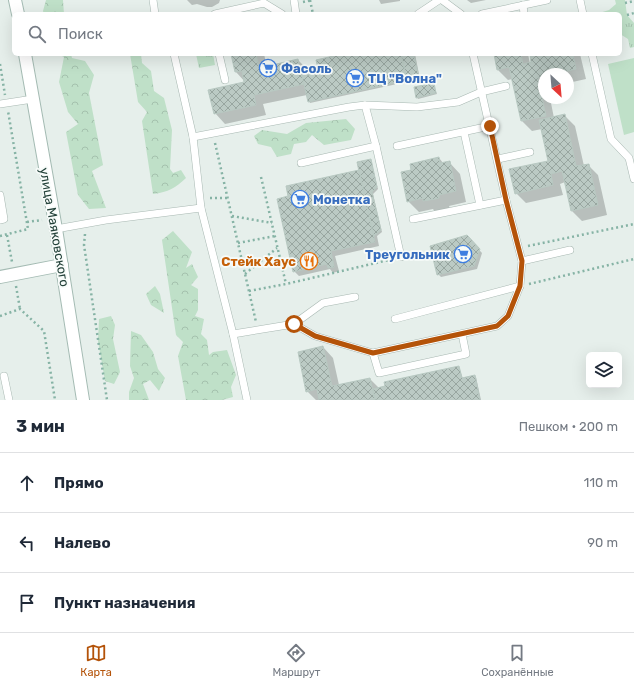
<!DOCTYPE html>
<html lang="ru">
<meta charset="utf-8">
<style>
body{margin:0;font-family:Rubik,sans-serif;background:#f6f6f7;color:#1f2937}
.controls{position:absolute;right:12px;bottom:12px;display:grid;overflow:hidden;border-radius:6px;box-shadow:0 4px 16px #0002}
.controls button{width:36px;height:36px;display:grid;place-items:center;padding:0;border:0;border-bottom:1px solid #e0e1e3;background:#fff;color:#1f2937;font:20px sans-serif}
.compass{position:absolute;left:538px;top:68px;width:36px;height:36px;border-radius:50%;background:#fff;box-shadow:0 4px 16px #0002;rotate:154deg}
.stop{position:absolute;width:12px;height:12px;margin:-9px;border:3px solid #b45309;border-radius:50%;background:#fff}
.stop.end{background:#b45309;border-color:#fff;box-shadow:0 1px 4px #0008}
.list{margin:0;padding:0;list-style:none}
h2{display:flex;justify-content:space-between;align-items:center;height:52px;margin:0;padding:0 16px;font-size:17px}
h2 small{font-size:13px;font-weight:400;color:#747a83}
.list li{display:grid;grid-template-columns:26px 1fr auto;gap:12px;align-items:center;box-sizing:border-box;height:60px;padding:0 16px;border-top:1px solid #e0e1e3}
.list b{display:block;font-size:15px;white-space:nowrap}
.list em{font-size:13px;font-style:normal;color:#747a83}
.icon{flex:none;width:22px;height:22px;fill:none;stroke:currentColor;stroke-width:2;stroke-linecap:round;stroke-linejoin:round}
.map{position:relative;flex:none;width:634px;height:400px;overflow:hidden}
.search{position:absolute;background:#fff;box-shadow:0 4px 16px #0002;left:12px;right:12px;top:12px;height:44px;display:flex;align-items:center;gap:10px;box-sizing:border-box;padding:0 14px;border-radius:6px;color:#747a83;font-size:15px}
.sheet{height:232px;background:#fff}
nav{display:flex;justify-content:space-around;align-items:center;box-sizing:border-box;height:56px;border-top:1px solid #e0e1e3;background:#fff;font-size:11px;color:#747a83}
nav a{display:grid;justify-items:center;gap:2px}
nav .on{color:#b45309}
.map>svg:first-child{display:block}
.grass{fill:#bfe0c8}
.forest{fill:url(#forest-crowns)}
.park{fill:url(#park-tufts)}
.shadow{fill:#0003}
.building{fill:url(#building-cross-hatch);stroke:#b8c9c2}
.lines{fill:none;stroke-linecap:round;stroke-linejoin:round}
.lane-casing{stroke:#a8b8b2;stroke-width:8}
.secondary-casing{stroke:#a4bbb3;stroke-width:14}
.path{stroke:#86b3a5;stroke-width:2.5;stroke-dasharray:2 3;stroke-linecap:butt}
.lane{stroke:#fff;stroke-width:7}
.secondary{stroke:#fff;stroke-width:12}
.route{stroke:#b45309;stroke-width:5}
.labels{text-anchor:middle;stroke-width:3.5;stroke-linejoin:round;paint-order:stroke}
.shop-label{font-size:13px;font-weight:bold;fill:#366cbe;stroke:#f7fbf9;text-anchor:start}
.street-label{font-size:13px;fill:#24423a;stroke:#f7fbf9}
.food-label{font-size:13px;font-weight:bold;fill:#c56008;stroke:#f7fbf9;text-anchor:end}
</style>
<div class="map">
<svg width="634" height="400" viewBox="0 0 634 400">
<defs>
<pattern id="forest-crowns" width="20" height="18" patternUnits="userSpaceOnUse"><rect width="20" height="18" fill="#bfe0c8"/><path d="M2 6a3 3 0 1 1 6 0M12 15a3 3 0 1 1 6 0" fill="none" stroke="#a4c1ad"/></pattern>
<pattern id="park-tufts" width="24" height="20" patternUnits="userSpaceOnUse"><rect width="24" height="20" fill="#bfe0c8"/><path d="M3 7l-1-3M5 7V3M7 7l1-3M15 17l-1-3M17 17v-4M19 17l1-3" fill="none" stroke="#a4c1ad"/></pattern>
<pattern id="building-cross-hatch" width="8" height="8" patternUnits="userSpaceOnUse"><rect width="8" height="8" fill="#bbcac4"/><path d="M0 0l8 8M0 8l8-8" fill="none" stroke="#98a6a0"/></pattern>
</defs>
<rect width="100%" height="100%" fill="#e6efeb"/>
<path class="grass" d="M634 58V132L624 135 608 64Z"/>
<g class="forest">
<path d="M46 0H63L64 14H44L43 11Z"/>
<path d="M58 54H71L72 58 85 61 94 75 89 93 103 165 92 171 106 208 89 209 78 195 66 132 78 124 68 112 59 82 64 57Z"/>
<path d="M130 54H141L142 63 151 71 154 91 164 98 172 130 170 169 173 173 181 170 186 178C175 188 169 192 153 194L142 121 147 112 138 102Z"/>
<path d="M346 119 355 129 351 140 324 145 312 135 306 142 294 144 291 154 277 157 271 147 258 144 254 136 262 130 287 134 306 123Z"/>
<path d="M173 231 192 252 186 268 192 264 198 277 191 285 198 289V310L195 316 204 319 201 334 207 340 209 355 213 352 227 350 236 375 231 387 233 397 222 400H186L178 356 183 342 176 335 162 240Z"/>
<path d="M155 286 160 294 164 313 151 305 146 294Z"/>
<path d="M111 316 115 325 113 339 120 372 114 384 105 381 98 341 99 319Z"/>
<path d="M131 331 141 335 153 352 158 369 165 378 159 391 150 380 143 384 149 400H129V392L134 378 130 366Z"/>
</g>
<g class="park">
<path d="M615 0H625L627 15 634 23V47L630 48 628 39 620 34V14H596L609 10 616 4Z"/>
<path d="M196 54H213L215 65 199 68Z"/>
</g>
<g class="shadow">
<path d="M187 0H220L219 3 212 7H207L197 4 192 5Z"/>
<path d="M379 0H400V1L381 4Z"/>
<path d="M467 0H486L471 3Z"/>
<path d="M232 54H264L267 67 298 60 308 70 309 76 320 73 347 54H415L420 79 310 103 307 95 263 104 266 115 225 124 215 113 246 83 236 72Z"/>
<path d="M495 54H528L530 64 533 63 531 54H580L586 79 568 83V74H544V98H550L554 118 565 116 575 126 584 166 588 165 598 175 607 215 582 221 572 211 565 182 560 184 563 195 526 203 516 193 549 162 542 129 532 131 522 121 512 79 508 80 498 70Z"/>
<path d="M433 84 437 94 418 99 417 97Z"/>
<path d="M439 158 444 164 449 162 460 174 466 202 449 206 450 209 435 212 433 209 419 212 408 201 412 170Z"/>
<path d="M371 160 378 189 373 194 382 232 377 236 379 246 335 256 339 271 333 273 330 269 299 276 294 271 360 170Z"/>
<path d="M467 237 482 253 477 269 441 277 438 274Z"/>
<path d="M323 347 333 358 339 385 370 379 380 389 459 367 463 379 474 376 476 377 481 400H316L307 391Z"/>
</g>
<g class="building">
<path d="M231 54H256L259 68 298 59 304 84 254 95 256 105 214 114 208 90 244 82 242 71 235 72Z"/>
<path d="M342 54H401L407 80 308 102 302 76 319 73 316 60Z"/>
<path d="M401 54H414L419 78 407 80Z"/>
<path d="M494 54H521L523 64 531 62 530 54H573L576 69 554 74H544V76L538 78 546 116 521 121 509 67 497 70Z"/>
<path d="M434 83 436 93 416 98 414 87Z"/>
<path d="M565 114 576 166 589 164 598 205 571 211 562 171 551 174 553 185 515 194 509 169 548 161 539 120Z"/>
<path d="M439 157 440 163 450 161 456 191 439 195V198L435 199 423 201V198L407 202 401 172 411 170 410 164Z"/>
<path d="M371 159 377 187 372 192 381 230 373 237 357 162Z"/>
<path d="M359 170 375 242 331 251 334 267 328 268 327 264 293 272 277 199 288 196 286 186Z"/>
<path d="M467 235 480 249 474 266 437 275 430 246Z"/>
<path d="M323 346 332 386 370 378 375 400H319L317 389 306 392 298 352Z"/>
<path d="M459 366 462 378 475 375 480 400H375L373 389 385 386 384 382Z"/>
</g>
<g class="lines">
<defs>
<g id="lane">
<path d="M153 0 155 14"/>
<path d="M294 0 296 14"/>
<path d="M442 0 461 14"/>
<path d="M580 0 583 14"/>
<path d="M523 5 524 14"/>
<path d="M215 14 264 3 282 14"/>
<path d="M418 14 439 0"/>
<path d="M482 14 547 0"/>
<path d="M174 54 193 137 201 208 233 334 247 400"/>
<path d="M219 54 225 80"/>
<path d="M592 54 611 139 629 158 634 179"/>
<path d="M0 104 33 99"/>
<path d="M365 105 376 146 401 257"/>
<path d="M464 132 480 205"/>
<path d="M193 137 349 107 365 105 417 107 458 102 481 92 506 86"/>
<path d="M397 146 490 126"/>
<path d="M498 159 530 152"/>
<path d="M301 163 376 146"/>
<path d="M0 195 4 219 0 220"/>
<path d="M413 219 506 200"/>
<path d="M56 229 106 220 201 208"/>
<path d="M522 261 570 250"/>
<path d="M395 319 520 286"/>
<path d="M294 324 323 303 355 297"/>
<path d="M233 334 294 324 315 336 373 353 497 326 508 316 520 286 522 261 506 200 473 54"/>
<path d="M373 353 379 373 466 354 462 334"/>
<path d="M4 376 9 400"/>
</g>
<g id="secondary">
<path d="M15 0 18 14"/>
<path d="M25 54 56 229 83 400"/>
<path d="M0 277 62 265"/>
</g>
</defs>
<use href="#lane" class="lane-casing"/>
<use href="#secondary" class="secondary-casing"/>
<g class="path">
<path d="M310 0 313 14"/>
<path d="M303 2 312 0"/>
<path d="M625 3 634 1"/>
<path d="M627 15 634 13"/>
<path d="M0 64 5 95"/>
<path d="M215 143 256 322"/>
<path d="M261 177 286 284"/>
<path d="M210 198H228"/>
<path d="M232 216 272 223"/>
<path d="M27 222 42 220"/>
<path d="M85 234 84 245 107 400"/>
<path d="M7 235 12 262"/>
<path d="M0 236 28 229 8 111"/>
<path d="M238 243 275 236"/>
<path d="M528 246 634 224"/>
<path d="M245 274 277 248"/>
<path d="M529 284 634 259"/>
<path d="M16 286 20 309"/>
<path d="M249 291 286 284 393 259"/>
<path d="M0 316 20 309 44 331 55 400"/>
</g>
<use href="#lane" class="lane"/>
<use href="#secondary" class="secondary"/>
</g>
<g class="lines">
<path class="route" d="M294 324 315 336 373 353 497 326 508 316 520 286 522 261 506 200 490 126"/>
</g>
<defs>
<symbol id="supermarket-ring" viewBox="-11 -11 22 22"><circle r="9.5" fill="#f7fbf9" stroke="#3f7fe0" stroke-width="1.5"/><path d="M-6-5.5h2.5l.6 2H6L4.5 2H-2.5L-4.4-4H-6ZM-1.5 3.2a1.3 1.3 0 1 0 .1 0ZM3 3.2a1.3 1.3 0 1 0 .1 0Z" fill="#3f7fe0"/></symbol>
<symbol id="restaurant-ring" viewBox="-11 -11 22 22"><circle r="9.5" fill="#f7fbf9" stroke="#e8710a" stroke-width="1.5"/><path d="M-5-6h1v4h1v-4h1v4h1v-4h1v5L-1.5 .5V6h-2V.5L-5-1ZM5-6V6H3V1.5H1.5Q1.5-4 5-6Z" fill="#e8710a"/></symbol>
</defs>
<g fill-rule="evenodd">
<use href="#supermarket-ring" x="258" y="58" width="20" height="20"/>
<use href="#supermarket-ring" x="345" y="68" width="20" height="20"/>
<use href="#supermarket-ring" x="290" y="189" width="20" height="20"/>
<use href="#supermarket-ring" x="453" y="244" width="20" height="20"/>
<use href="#restaurant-ring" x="299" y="251" width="20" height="20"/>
</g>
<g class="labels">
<g class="shop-label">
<text x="281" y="73">Фасоль</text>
<text x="368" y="83">ТЦ "Волна"</text>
<text x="313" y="204">Монетка</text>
<text x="450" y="259" text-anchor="end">Треугольник</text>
</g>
<g class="street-label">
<text transform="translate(55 227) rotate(80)" y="5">улица Маяковского</text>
</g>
<g class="food-label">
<text x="296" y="266">Стейк Хаус</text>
</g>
</g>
</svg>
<div class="controls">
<button><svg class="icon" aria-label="layers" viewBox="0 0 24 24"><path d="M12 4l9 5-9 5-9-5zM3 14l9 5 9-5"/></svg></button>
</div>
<svg class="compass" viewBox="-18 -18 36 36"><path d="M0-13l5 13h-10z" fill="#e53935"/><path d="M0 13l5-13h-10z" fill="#747a83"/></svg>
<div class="stop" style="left:294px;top:324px"></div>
<div class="stop end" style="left:490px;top:126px"></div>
<div class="search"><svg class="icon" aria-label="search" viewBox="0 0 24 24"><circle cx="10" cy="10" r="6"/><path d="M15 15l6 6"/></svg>Поиск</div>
</div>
<section class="sheet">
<h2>3 мин<small>Пешком · 200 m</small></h2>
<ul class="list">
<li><svg class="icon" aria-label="ahead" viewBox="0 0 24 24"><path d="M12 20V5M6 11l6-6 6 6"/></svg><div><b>Прямо</b></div><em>110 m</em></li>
<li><svg class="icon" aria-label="left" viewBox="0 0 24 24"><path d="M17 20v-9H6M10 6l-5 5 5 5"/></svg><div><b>Налево</b></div><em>90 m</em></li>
<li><svg class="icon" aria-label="arrive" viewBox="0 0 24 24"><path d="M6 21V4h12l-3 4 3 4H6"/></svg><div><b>Пункт назначения</b></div></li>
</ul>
</section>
<nav>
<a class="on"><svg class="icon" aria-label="map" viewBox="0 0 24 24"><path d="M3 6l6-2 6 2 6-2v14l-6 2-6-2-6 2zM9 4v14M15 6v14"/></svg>Карта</a>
<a><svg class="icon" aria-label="directions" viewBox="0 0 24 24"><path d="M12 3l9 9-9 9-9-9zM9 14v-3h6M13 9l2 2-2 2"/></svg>Маршрут</a>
<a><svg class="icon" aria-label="saved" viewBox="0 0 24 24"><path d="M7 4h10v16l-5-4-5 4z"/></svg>Сохранённые</a>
</nav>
